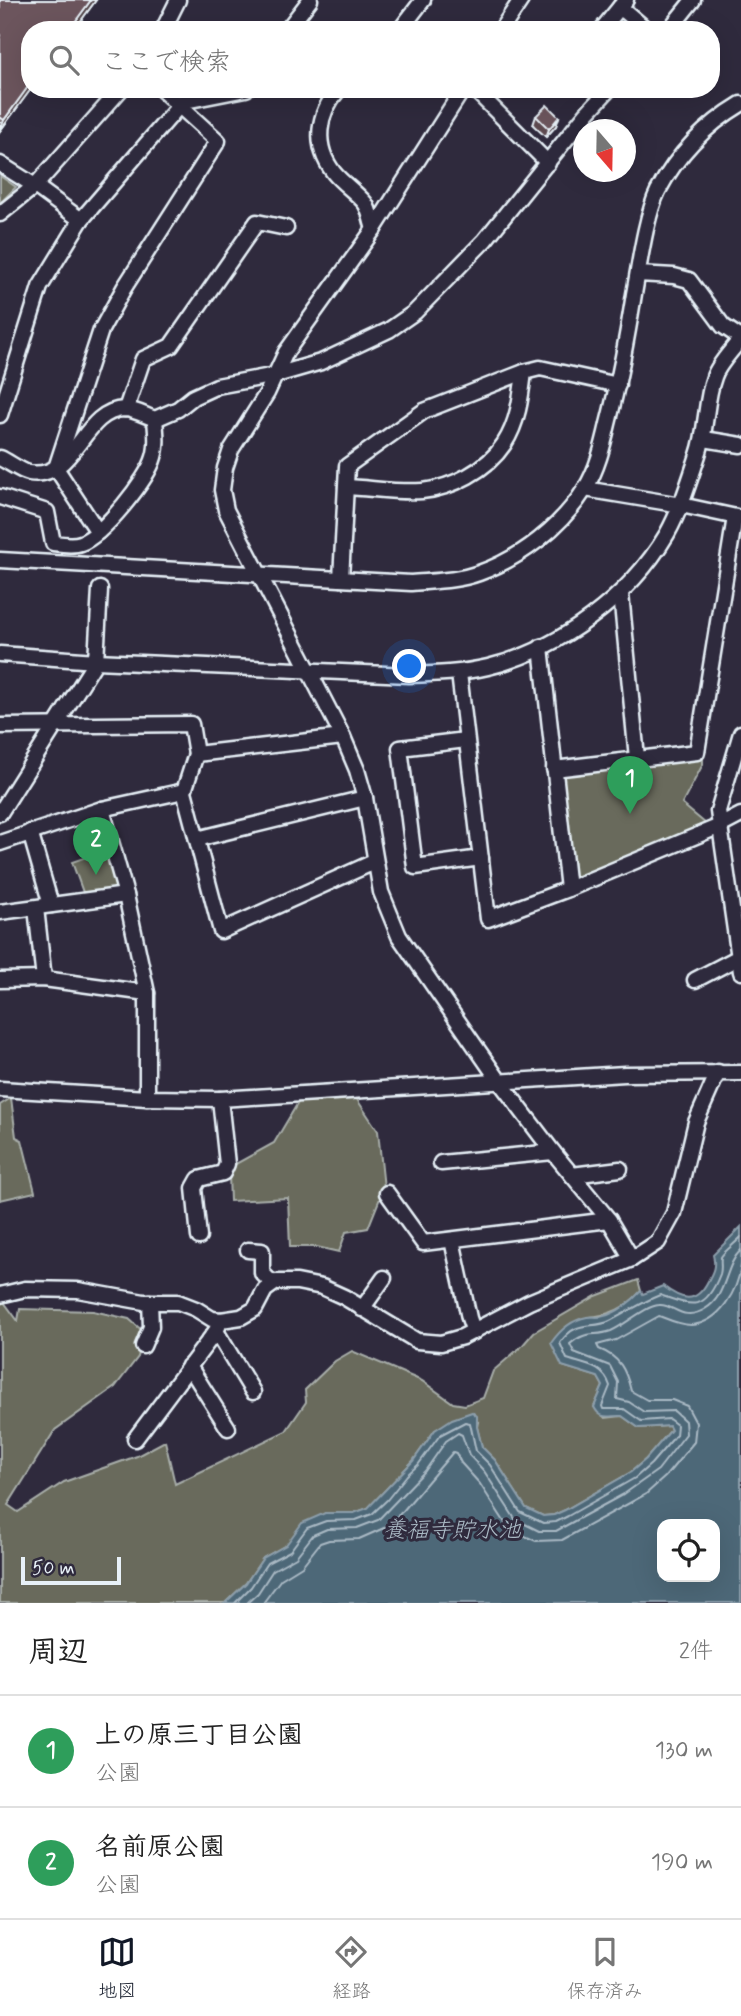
<!DOCTYPE html>
<html lang="ja">
<meta charset="utf-8">
<style>
body{margin:0;font-family:Mynerve,"Klee One",sans-serif;background:#f2f2f2;color:#222}
.controls{position:absolute;right:21px;bottom:21px;display:grid;overflow:hidden;border-radius:14px;box-shadow:0 7px 28px #0002}
.controls button{width:63px;height:63px;display:grid;place-items:center;padding:0;border:0;border-bottom:2px solid #e0e0e0;background:#fff;color:#222;font:35px sans-serif}
.compass{position:absolute;left:573px;top:119px;width:63px;height:63px;border-radius:50%;background:#fff;box-shadow:0 7px 28px #0002;rotate:160deg}
.scale{position:absolute;left:21px;bottom:18px;width:100px;box-sizing:border-box;padding-left:7px;border:4px solid #e8f1f8;border-top:0;font-size:19px;line-height:24px;white-space:nowrap;color:#e8f1f8;-webkit-text-stroke:5px #2f2a3d;paint-order:stroke}
.you{position:absolute;left:410px;top:667px;width:24px;height:24px;margin:-18px;border:5px solid #fff;border-radius:50%;background:#1a73e8;box-shadow:0 0 0 10px #1a73e833}
.badge{display:grid;place-items:center;width:46px;height:46px;border-radius:50%;background:#111827;color:#fff;font-size:23px;font-weight:700}
.pin{position:absolute;translate:-50% -58px;filter:drop-shadow(0 2px 4px #0008)}
.pin::after{content:'';position:absolute;top:37px;width:24px;height:21px;background:inherit;clip-path:polygon(0 0,100% 0,50% 100%)}
.list{margin:0;padding:0;list-style:none}
h2{display:flex;justify-content:space-between;align-items:center;height:91px;margin:0;padding:0 28px;font-size:30px}
h2 small{font-size:23px;font-weight:400;color:#767676}
.list li{display:grid;grid-template-columns:46px 1fr auto;gap:21px;align-items:center;box-sizing:border-box;height:112px;padding:0 28px;border-top:2px solid #e0e0e0}
.list b{display:block;font-size:26px;white-space:nowrap}
.list p{margin:0;font-size:23px;white-space:nowrap;color:#767676}
.list em{font-size:23px;font-style:normal;color:#767676}
.icon{flex:none;width:38px;height:38px;fill:none;stroke:currentColor;stroke-width:2;stroke-linecap:round;stroke-linejoin:round}
.map{position:relative;flex:none;width:741px;height:1603px;overflow:hidden}
.search{position:absolute;background:#fff;box-shadow:0 7px 28px #0002;left:21px;right:21px;top:21px;height:77px;display:flex;align-items:center;gap:18px;box-sizing:border-box;padding:0 24px;border-radius:28px;color:#767676;font-size:26px}
.sheet{height:315px;background:#fff}
nav{display:flex;justify-content:space-around;align-items:center;box-sizing:border-box;height:98px;border-top:2px solid #e0e0e0;background:#fff;font-size:19px;color:#767676}
nav a{display:grid;justify-items:center;gap:4px}
nav .on{color:#111827}
.map>svg:first-child{display:block}
.green{fill:#696a5b;stroke:#a8aeaa;stroke-width:2}
.water{fill:#4e6778;stroke:#8c9eab;stroke-width:2;fill-rule:evenodd}
.lines{fill:none;stroke-linecap:round;stroke-linejoin:round}
.shore{stroke:#aabac5;stroke-width:2}
.minor-casing{stroke:#e8f1f8;stroke-width:19}
.minor{stroke:#2f2a3d;stroke-width:14}
.wall{fill:#5d4950;stroke:#e8f1f8;stroke-width:2}
.shaded-wall{fill:#4c3c41;stroke:#e8f1f8;stroke-width:2}
.building{fill:#6c555d;stroke:#e8f1f8;stroke-width:2}
.labels{text-anchor:middle;stroke-width:6;stroke-linejoin:round;paint-order:stroke}
.water-label{font-size:23px;font-style:italic;fill:#aabac5;stroke:#2f2a3d}
</style>
<div class="map">
<svg width="741" height="1603" viewBox="0 0 741 1603">
<rect width="100%" height="100%" fill="#2f2a3d"/>
<filter id="ink" filterUnits="userSpaceOnUse"><feTurbulence type="fractalNoise" baseFrequency=".0143" numOctaves="2"/><feDisplacementMap in="SourceGraphic" scale="14" xChannelSelector="R" yChannelSelector="G"/><feConvolveMatrix kernelMatrix="1 2 1 2 8 2 1 2 1" color-interpolation-filters="sRGB"/></filter>
<g filter="url(#ink)">
<g class="green">
<path d="M0 176 16 187 0 203Z"/>
<path d="M703 756V764L682 804 706 824 579 878 572 874 561 772Z"/>
<path d="M106 850 118 889 84 895 72 862Z"/>
<path d="M11 1098 16 1137 22 1140 35 1192 0 1200V1105Z"/>
<path d="M356 1098 378 1131 384 1188 368 1228 346 1232 339 1252 317 1247H290L288 1198 230 1201 229 1175 232 1166 274 1143 299 1101Z"/>
<path d="M638 1280 641 1291C627 1308 608 1316 587 1317L562 1366 598 1377 603 1386 594 1407 605 1418 622 1416 639 1428 669 1426 671 1430 646 1459 631 1472 565 1510 554 1515 543 1516 526 1508 495 1460 482 1447 477 1427 478 1422 435 1430 413 1461 368 1508 354 1513H325L286 1545 263 1558 246 1583 225 1603H0V1302H4L18 1321 20 1309 93 1311 129 1319 144 1332 138 1357 115 1387 55 1430 8 1505 18 1512 64 1482 137 1456 165 1441 175 1484 286 1431 306 1402 305 1390 335 1361 352 1351 422 1381 453 1403 465 1405 483 1398 493 1371 522 1346 534 1332 596 1296Z"/>
</g>
<path class="water" d="M741 1227V1603H225L246 1583 263 1558 286 1545 302 1523 325 1513H354L368 1508 413 1461 435 1430 452 1419 472 1412 477 1416V1427L482 1447 495 1460 526 1508 543 1516 554 1515 565 1510 631 1472 646 1459 671 1430 669 1426 639 1428 622 1416C609 1415 601 1421 594 1407L603 1386 598 1377 562 1366 551 1343C560 1330 571 1320 587 1317 592 1316 598 1318 604 1316 617 1313 632 1301 641 1291L643 1294 663 1286C681 1300 696 1305 708 1281 713 1272 716 1266 713 1255ZM662 1524H715V1577H662Z"/>
<g class="lines">
<g class="shore">
<path d="M235 1603 251 1587 267 1563 290 1551 307 1528 326 1521 356 1520 372 1514 387 1500 407 1475 418 1465 440 1435 465 1422 470 1423 476 1451 490 1465 520 1512 543 1523 556 1522 568 1516 635 1478 651 1464 676 1435 677 1425 669 1419 641 1421 624 1409H603L602 1406 610 1386C604 1366 585 1365 567 1359L560 1343C577 1318 592 1330 610 1321 628 1312 642 1302 660 1295 692 1306 705 1313 720 1274 722 1268 720 1262 721 1257 724 1251 736 1243 741 1237"/>
<path d="M247 1603 258 1593 273 1570 296 1557 313 1535 327 1529 357 1528 378 1520 425 1471 446 1441 458 1433 462 1435 469 1455 484 1471 515 1519 539 1531H556L624 1494 658 1470 686 1434 685 1421 674 1411 644 1412 629 1402 617 1399 618 1382 610 1366 574 1352 570 1344C586 1330 595 1337 611 1331 625 1325 645 1306 659 1305 673 1303 682 1323 705 1309 728 1295 724 1266 741 1250"/>
<path d="M263 1603 281 1579 302 1566 320 1543 329 1540 359 1539 384 1528 403 1511 453 1452 456 1453 461 1463 480 1484 509 1529 536 1541 562 1540 646 1494 665 1477 694 1442 696 1423 687 1406 672 1400H647L631 1391C626 1370 620 1357 599 1349L597 1345 616 1340 659 1316C669 1320 680 1325 691 1325 720 1323 738 1290 741 1265"/>
</g>
<defs>
<g id="minor">
<path d="M626 0 620 7 647 30"/>
<path d="M603 28 620 7"/>
<path d="M163 30 178 0"/>
<path d="M287 30 310 0"/>
<path d="M400 30 423 0"/>
<path d="M501 30 521 0"/>
<path d="M669 30 693 0"/>
<path d="M339 89C317 114 313 146 334 173 343 184 356 192 365 203 370 210 371 221 374 229"/>
<path d="M463 89 374 229 286 352 267 393 231 450 225 468 222 490 226 510 343 737 357 770 365 798 381 892 399 936 500 1082 553 1152 609 1220 632 1259"/>
<path d="M474 89 548 163"/>
<path d="M175 103 246 89"/>
<path d="M0 164 35 186 81 220"/>
<path d="M0 214 35 186 121 89"/>
<path d="M638 274 674 276 689 280 723 326 741 338"/>
<path d="M126 409 143 359 171 346 257 222 286 228"/>
<path d="M0 415 40 287 81 220 179 106"/>
<path d="M704 439 741 445"/>
<path d="M0 458C9 462 20 471 29 473 75 481 82 410 124 409 134 409 146 416 155 419L178 409 193 397 217 386 276 375 321 362 389 330 415 312 485 240 587 113 609 89"/>
<path d="M346 487C371 488 397 493 422 491 452 488 487 470 504 444 518 423 521 397 524 372"/>
<path d="M585 489 681 505 741 518"/>
<path d="M0 497 47 512 53 543C61 544 73 546 81 543 103 535 148 479 154 457 158 445 156 432 155 419"/>
<path d="M98 532 56 468 101 330 124 288 218 141 161 89"/>
<path d="M0 560 411 583C433 581 457 581 479 573 521 558 561 527 585 489 597 470 603 446 608 424 619 381 627 338 634 294 639 267 646 215 658 191 677 155 706 125 741 104"/>
<path d="M341 579 347 466 424 411 524 372 540 368 618 385"/>
<path d="M621 594 637 758"/>
<path d="M541 647 568 889"/>
<path d="M0 654 96 661 100 589"/>
<path d="M459 673 488 919 568 889 720 826 741 972"/>
<path d="M0 726 191 724 196 754 184 791 221 931 374 862"/>
<path d="M741 733 718 811 720 826 741 815"/>
<path d="M466 740 400 748 415 867 481 858"/>
<path d="M196 754 343 737"/>
<path d="M554 769 697 752 735 517"/>
<path d="M102 809 126 895 147 993V1098"/>
<path d="M0 813 96 661 409 675C436 674 462 673 488 667 559 650 630 597 667 534 681 509 689 482 698 455 707 430 705 401 714 377 718 364 733 350 741 338"/>
<path d="M30 832 51 905"/>
<path d="M197 839 365 798"/>
<path d="M0 843 102 809 184 791"/>
<path d="M36 908 44 979"/>
<path d="M0 912 126 895"/>
<path d="M0 980 44 979 147 993"/>
<path d="M695 980 741 956"/>
<path d="M0 1089 147 1098 220 1099 625 1074 741 1073"/>
<path d="M441 1163 553 1152"/>
<path d="M572 1175 620 1169"/>
<path d="M387 1193 423 1243 609 1220"/>
<path d="M199 1237 194 1188 199 1179 223 1173 227 1164 220 1099"/>
<path d="M452 1240 469 1318 474 1332"/>
<path d="M248 1250 262 1251V1273L273 1284"/>
<path d="M0 1295 25 1289 78 1290 144 1302H178L196 1309 212 1319 221 1320 241 1317 255 1309 265 1290 276 1282H297L322 1287 344 1297 417 1341 441 1343 462 1337 529 1302 632 1259 658 1242 674 1213 696 1122 718 1072"/>
<path d="M362 1309 384 1278"/>
<path d="M216 1331 253 1392"/>
<path d="M143 1346 151 1327 150 1302"/>
<path d="M189 1366 228 1428"/>
<path d="M135 1439 216 1331 221 1320"/>
</g>
</defs>
<use href="#minor" class="minor-casing"/>
<use href="#minor" class="minor"/>
</g>
<g class="wall">
<path d="M0 0H96L0 131Z"/>
<path d="M536 116 559 117 556 126 546 137 533 125Z"/>
</g>
<g class="shaded-wall">
<path d="M91 0H96L74 30H69Z"/>
<path d="M30 84V89H31L0 131 4 120Z"/>
<path d="M559 117 556 126 546 137 549 129Z"/>
</g>
<g class="building">
<path d="M0 0H91L69 30H30V84L4 120 0 117Z"/>
<path d="M547 105 559 117 549 129 536 116Z"/>
</g>
</g>
<g class="labels">
<g class="water-label">
<text x="452" y="1537">養福寺貯水池</text>
</g>
</g>
</svg>
<div class="controls">
<button><svg class="icon" aria-label="locate" viewBox="0 0 24 24"><circle cx="12" cy="12" r="6"/><path d="M12 2v4M12 18v4M2 12h4M18 12h4"/></svg></button>
</div>
<svg class="compass" viewBox="-18 -18 36 36"><path d="M0-13l5 13h-10z" fill="#e53935"/><path d="M0 13l5-13h-10z" fill="#767676"/></svg>
<div class="scale">50 m</div>
<div class="you"></div>
<div class="pin badge" style="left:630px;top:814px;background:#2e9e5b">1</div>
<div class="pin badge" style="left:96px;top:875px;background:#2e9e5b">2</div>
<div class="search"><svg class="icon" aria-label="search" viewBox="0 0 24 24"><circle cx="10" cy="10" r="6"/><path d="M15 15l6 6"/></svg>ここで検索</div>
</div>
<section class="sheet">
<h2>周辺<small>2件</small></h2>
<ul class="list">
<li><span class="badge" style="background:#2e9e5b">1</span><div><b>上の原三丁目公園</b><p>公園</p></div><em>130 m</em></li>
<li><span class="badge" style="background:#2e9e5b">2</span><div><b>名前原公園</b><p>公園</p></div><em>190 m</em></li>
</ul>
</section>
<nav>
<a class="on"><svg class="icon" aria-label="map" viewBox="0 0 24 24"><path d="M3 6l6-2 6 2 6-2v14l-6 2-6-2-6 2zM9 4v14M15 6v14"/></svg>地図</a>
<a><svg class="icon" aria-label="directions" viewBox="0 0 24 24"><path d="M12 3l9 9-9 9-9-9zM9 14v-3h6M13 9l2 2-2 2"/></svg>経路</a>
<a><svg class="icon" aria-label="saved" viewBox="0 0 24 24"><path d="M7 4h10v16l-5-4-5 4z"/></svg>保存済み</a>
</nav>
